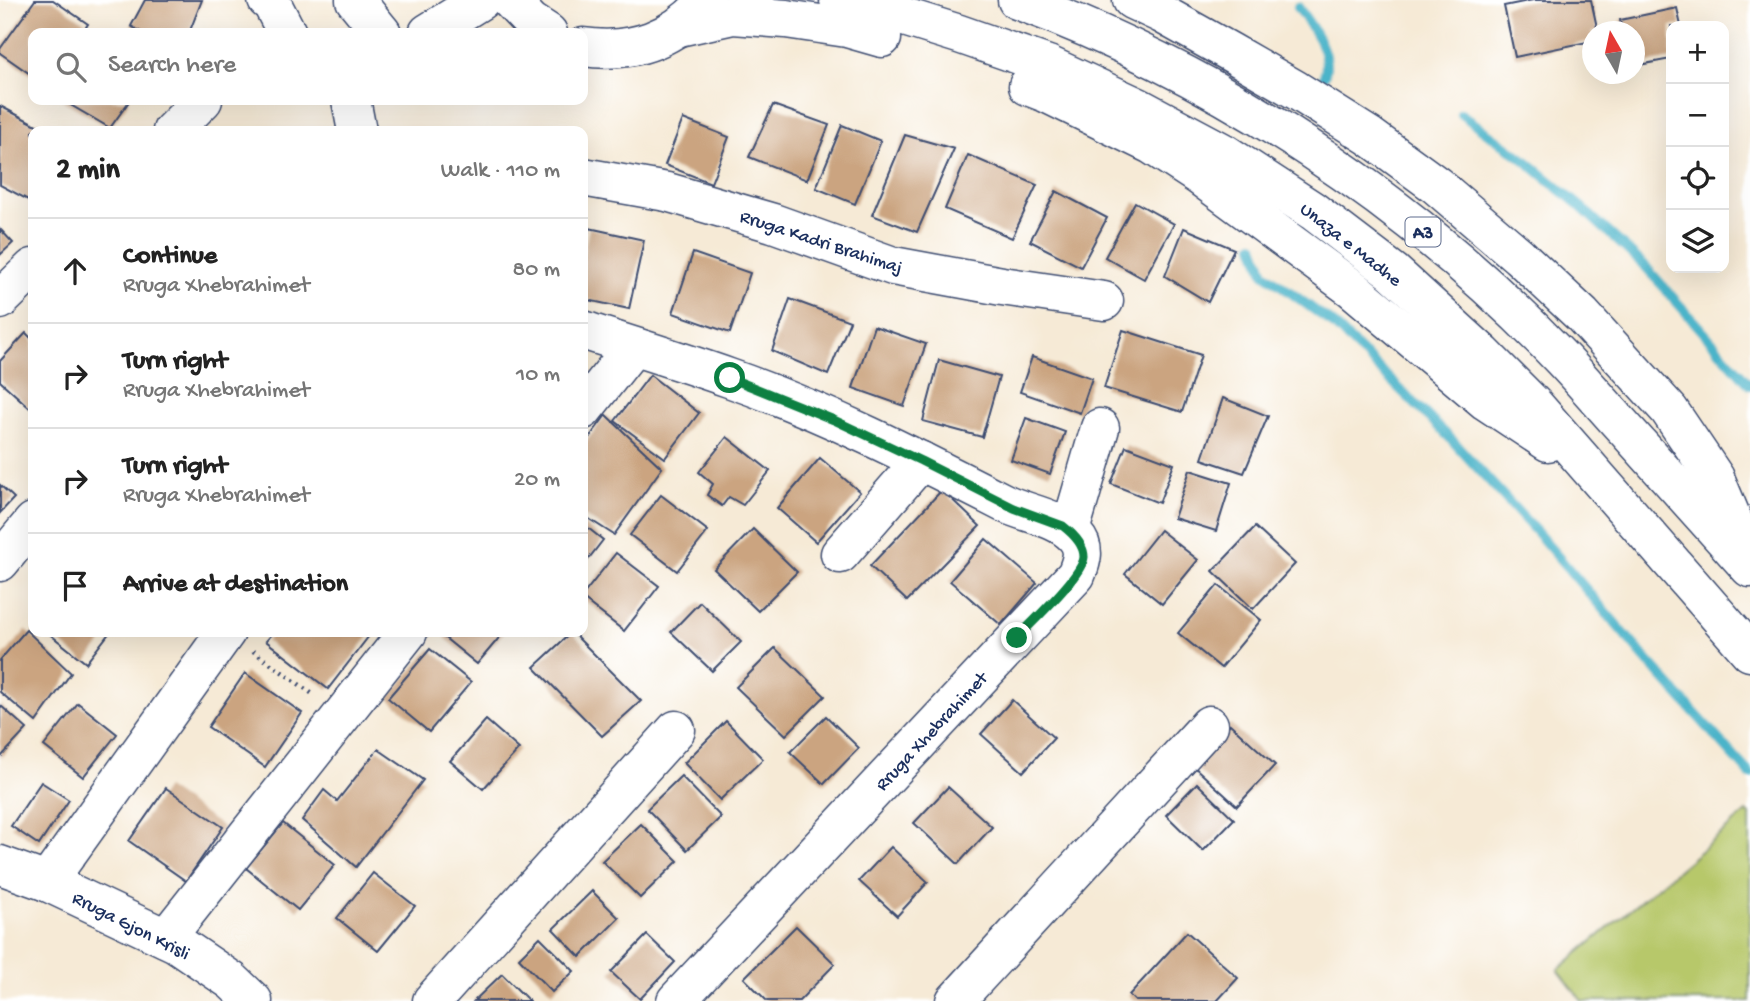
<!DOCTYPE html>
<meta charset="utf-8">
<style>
body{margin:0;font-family:"Gochi Hand",sans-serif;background:#f6f6f6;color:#222}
.controls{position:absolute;right:21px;top:21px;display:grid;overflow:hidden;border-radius:14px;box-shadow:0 7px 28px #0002}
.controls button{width:63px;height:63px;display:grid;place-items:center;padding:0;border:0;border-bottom:2px solid #e0e0e0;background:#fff;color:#222;font:35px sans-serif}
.compass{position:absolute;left:1582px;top:21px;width:63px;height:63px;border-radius:50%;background:#fff;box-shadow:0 7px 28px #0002;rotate:351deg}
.stop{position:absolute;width:21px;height:21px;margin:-16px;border:5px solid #0b8043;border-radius:50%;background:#fff}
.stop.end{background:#0b8043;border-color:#fff;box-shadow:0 2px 7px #0008}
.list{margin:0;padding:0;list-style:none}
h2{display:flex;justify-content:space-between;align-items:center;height:91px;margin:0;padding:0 28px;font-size:30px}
h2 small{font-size:23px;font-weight:400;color:#767676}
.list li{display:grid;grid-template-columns:46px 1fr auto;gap:21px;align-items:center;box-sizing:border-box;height:105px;padding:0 28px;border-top:2px solid #e0e0e0}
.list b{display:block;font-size:26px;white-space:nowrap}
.list p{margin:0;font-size:23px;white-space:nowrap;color:#767676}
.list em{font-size:23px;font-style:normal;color:#767676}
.icon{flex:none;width:38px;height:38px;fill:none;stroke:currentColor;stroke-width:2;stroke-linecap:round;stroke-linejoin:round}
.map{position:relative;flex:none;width:1750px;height:1001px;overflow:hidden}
.search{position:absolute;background:#fff;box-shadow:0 7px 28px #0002;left:28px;top:28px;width:560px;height:77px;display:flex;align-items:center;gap:18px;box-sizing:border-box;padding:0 24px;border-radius:14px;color:#767676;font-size:26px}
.panel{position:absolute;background:#fff;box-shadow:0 7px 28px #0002;left:28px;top:126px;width:560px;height:511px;border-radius:14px}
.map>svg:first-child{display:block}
.green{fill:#b7c86b;stroke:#697c64;stroke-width:2}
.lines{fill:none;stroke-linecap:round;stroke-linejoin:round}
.stream{stroke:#4bb4c9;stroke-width:10}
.building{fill:#cba480}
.minor-casing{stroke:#3c4b70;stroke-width:41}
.major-casing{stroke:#3c4b70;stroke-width:41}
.highway-casing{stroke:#3c4b70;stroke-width:41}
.path{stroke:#3c4b70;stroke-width:4.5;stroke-dasharray:2 5;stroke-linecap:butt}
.minor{stroke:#fff;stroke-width:38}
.major{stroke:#fff;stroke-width:38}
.highway{stroke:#fff;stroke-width:38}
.route{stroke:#0b8043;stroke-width:9}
.labels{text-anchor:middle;stroke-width:5;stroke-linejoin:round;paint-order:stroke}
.shield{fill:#fff;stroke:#5f6d8e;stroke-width:2}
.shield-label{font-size:18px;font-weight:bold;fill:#1b2f5e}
.street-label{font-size:19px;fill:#1b2f5e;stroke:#fff}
</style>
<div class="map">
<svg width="1750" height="1001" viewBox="0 0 1750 1001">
<rect width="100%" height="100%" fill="#fff"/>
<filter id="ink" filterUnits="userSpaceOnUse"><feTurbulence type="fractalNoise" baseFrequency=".0143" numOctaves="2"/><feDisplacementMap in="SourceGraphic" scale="14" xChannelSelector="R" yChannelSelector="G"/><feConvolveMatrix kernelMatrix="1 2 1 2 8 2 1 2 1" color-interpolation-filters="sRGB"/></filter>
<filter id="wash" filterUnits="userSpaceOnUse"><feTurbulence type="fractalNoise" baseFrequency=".00686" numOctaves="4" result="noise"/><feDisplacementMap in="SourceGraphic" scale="28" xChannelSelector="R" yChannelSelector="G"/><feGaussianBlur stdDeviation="1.57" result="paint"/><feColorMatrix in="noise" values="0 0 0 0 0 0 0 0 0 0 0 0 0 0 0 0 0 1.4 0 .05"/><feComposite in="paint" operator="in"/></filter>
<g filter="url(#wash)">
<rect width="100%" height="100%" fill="#f6ead6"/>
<path class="green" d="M1747 812 1750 815V1001H1582L1558 970Z"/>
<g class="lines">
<g class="stream">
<path d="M1298 7C1310 25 1333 53 1324 76"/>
<path d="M1461 114 1521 157 1580 206 1646 267 1750 385"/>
<path d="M1254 245 1264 273 1332 323 1451 439 1541 537 1645 658 1750 774"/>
</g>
</g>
<g id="blocks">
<g class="building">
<path d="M35 0H53L88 24 82 33H33V76L0 53V49Z"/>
<path d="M145 0H202L189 33H143L131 26Z"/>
<path d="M1533 0H1591L1598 32H1592V41L1515 57 1504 6Z"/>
<path d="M1677 8 1681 26H1671V59L1634 66V32H1622L1620 20Z"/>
<path d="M62 100H130L110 128Z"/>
<path d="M773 105 829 125 807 180 749 157Z"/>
<path d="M0 106 48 131H33V196L30 201 0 185Z"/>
<path d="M683 119 729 137 711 183 665 165Z"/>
<path d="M842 125 881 141 855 204 816 188Z"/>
<path d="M905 135 954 149 917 232 872 215Z"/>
<path d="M968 155 1037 185 1012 238 945 209Z"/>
<path d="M1056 191 1107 218 1081 267 1030 241Z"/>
<path d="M1135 202 1174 224 1144 279 1105 257Z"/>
<path d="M589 228 644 240 629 309 583 299V256Z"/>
<path d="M1184 228 1234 249 1208 302 1165 276Z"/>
<path d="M0 229 13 243 0 255Z"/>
<path d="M693 253 750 273 730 333 673 313Z"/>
<path d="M790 299 850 321 828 375 772 351Z"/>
<path d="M874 326 926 344 904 406 853 388Z"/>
<path d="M1123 330 1201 355 1182 412 1104 388Z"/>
<path d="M26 333 33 340V407L31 409 0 381V361Z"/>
<path d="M1032 357 1092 378 1080 413 1020 392Z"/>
<path d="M939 360 999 377 982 437 923 421Z"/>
<path d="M650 375 699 413 665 458 615 421Z"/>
<path d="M1223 398 1268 416 1244 473 1202 459Z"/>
<path d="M606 415 662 468 614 535 583 515V446Z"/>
<path d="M1026 418 1065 432 1050 474 1011 460Z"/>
<path d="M727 437 770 471 743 505 729 497 722 506 707 495 713 484 699 472Z"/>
<path d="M1126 446 1174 464 1159 503 1111 484Z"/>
<path d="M820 458 860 492 816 542 777 508Z"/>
<path d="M1190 470 1231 483 1216 531 1174 518Z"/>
<path d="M0 485 14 498 0 513Z"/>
<path d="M942 490 980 526 907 601 870 566Z"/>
<path d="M661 495 708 531 677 571 630 535Z"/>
<path d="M583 524 603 540 583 566Z"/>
<path d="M1255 527 1295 564 1253 609 1213 571Z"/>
<path d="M753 529 797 572 758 611 714 569Z"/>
<path d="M1160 530 1198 560 1162 604 1125 574Z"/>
<path d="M986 539 1037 583 1001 625 950 581Z"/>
<path d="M616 553 659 586 624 631 583 599V595Z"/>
<path d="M1218 585 1261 620 1221 668 1178 633Z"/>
<path d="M700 602 741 642 712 671 671 632Z"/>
<path d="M26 630 71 673 36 722 0 692V660Z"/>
<path d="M47 632H110L86 663Z"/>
<path d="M274 632H372L328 689 266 641Z"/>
<path d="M450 632H504L477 664 445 638Z"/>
<path d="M572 632 641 701 602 736 534 667Z"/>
<path d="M775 648 825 696 786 735 736 687Z"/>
<path d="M430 649 471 682 429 732 388 698Z"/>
<path d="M245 673 302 713 265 767 208 727Z"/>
<path d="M1012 700 1054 738 1023 772 981 734Z"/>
<path d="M78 703 117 734 83 777 44 746Z"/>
<path d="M0 705 27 729 0 758Z"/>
<path d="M826 716 859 748 824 784 790 752Z"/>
<path d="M486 720 519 749 483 789 450 761Z"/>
<path d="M726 721 763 759 720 800 684 763Z"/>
<path d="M1230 724 1275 765 1237 806 1192 765Z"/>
<path d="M378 749 423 780 356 867 302 820 324 790 337 801Z"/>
<path d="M681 776 721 817 687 850 647 809Z"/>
<path d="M41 782 69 800 39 845 11 826Z"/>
<path d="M1197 783 1234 819 1203 851 1166 815Z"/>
<path d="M948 787 992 827 958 864 914 823Z"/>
<path d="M166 788 223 827 186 881 129 841Z"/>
<path d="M283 823 335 865 298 910 246 868Z"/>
<path d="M641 824 678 861 640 898 602 861Z"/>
<path d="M891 847 928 882 897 916 859 881Z"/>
<path d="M373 873 415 906 378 951 337 918Z"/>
<path d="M592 891 619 918 580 957 553 929Z"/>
<path d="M796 926 835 964 799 1001H767L744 978Z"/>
<path d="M1187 932 1238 978 1217 1001H1135L1129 995Z"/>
<path d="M647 935 675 962 640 999 611 972Z"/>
<path d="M540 937 574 971 552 992 519 958Z"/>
<path d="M502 974 529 1001H474Z"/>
</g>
</g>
</g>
<g filter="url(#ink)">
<use href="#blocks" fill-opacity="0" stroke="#3c4b70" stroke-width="2"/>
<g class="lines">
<defs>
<g id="minor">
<path d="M267 0 272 4 287 33"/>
<path d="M355 0 382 33"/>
<path d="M428 33 481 0"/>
<path d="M351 100 357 131"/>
<path d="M172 131 203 100"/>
<path d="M583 177 667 192 773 223 893 266 1002 286 1104 301"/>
<path d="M0 300 33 268"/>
<path d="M583 330C631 346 681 361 729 378 824 411 914 457 1004 503 1027 514 1058 517 1075 536 1086 548 1082 561 1076 575L676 1001"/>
<path d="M583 410 633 347"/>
<path d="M1070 531 1100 428"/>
<path d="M840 554 921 461"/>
<path d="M0 562 33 522"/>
<path d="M0 865 47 882 176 943 232 981 253 1001"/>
<path d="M47 882 226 632"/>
<path d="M166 938 408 632"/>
<path d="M432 1001 676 730"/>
<path d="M955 1001 1209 725"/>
</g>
<g id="major">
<path d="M510 0 531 22 548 33"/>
<path d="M583 47C633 54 674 39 707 0"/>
</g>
<g id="highway">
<path d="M839 0 885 11 959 34 1048 65 1138 107 1224 153 1313 211 1393 272 1483 354 1535 406 1750 652"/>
<path d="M1017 0C1221 75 1412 202 1562 359 1584 382 1604 406 1626 430 1667 476 1709 522 1750 568"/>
<path d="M1132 0 1162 14 1230 52 1296 90 1369 136 1436 185 1519 256 1582 315 1669 410 1715 478 1744 547"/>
<path d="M679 27 733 15 786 19 847 28 882 38"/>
<path d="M1028 86 1046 93 1152 145 1198 175 1353 289 1486 401 1548 442"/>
</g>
</defs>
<use href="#minor" class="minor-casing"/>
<use href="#major" class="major-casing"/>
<use href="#highway" class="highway-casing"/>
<path class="path" d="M253 651 314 695"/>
<use href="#minor" class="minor"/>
<use href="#major" class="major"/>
<use href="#highway" class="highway"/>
</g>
</g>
<g class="lines" filter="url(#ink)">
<path class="route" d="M730 378 834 420 921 461 1014 508 1063 526C1072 533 1084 544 1084 557 1083 575 1031 623 1017 638"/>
</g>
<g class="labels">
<rect class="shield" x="1405.5" y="217.5" width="35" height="29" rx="5"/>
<g class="shield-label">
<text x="1423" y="238">A3</text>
</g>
<g class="street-label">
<text transform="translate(822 240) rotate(18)" y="7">Rruga Kadri Brahimaj</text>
<text transform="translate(1352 243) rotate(38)" y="7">Unaza e Madhe</text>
<text transform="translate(930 730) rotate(-47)" y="7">Rruga Xhebrahimet</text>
<text transform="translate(132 924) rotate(27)" y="7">Rruga Gjon Krisli</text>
</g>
</g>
</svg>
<div class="controls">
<button>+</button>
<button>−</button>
<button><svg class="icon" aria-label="locate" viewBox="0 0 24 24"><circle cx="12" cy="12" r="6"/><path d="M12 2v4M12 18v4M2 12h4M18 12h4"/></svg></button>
<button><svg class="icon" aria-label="layers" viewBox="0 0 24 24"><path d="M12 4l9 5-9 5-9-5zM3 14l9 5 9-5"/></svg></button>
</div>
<svg class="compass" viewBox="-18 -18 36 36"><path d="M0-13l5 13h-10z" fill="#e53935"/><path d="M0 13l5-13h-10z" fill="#767676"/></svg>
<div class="stop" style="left:730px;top:378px"></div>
<div class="stop end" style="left:1017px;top:638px"></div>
<div class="search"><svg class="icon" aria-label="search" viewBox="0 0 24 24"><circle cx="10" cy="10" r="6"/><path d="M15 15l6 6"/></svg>Search here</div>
<section class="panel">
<h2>2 min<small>Walk · 110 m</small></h2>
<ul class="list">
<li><svg class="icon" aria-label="ahead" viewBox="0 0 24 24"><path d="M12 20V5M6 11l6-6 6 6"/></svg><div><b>Continue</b><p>Rruga Xhebrahimet</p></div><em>80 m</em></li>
<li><svg class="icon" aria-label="right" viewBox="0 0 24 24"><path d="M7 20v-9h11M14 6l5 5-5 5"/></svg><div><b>Turn right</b><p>Rruga Xhebrahimet</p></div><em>10 m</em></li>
<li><svg class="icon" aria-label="right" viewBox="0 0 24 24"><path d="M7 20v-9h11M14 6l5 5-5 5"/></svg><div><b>Turn right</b><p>Rruga Xhebrahimet</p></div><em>20 m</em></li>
<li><svg class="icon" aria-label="arrive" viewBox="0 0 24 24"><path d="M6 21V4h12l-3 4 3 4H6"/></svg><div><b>Arrive at destination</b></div></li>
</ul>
</section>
</div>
